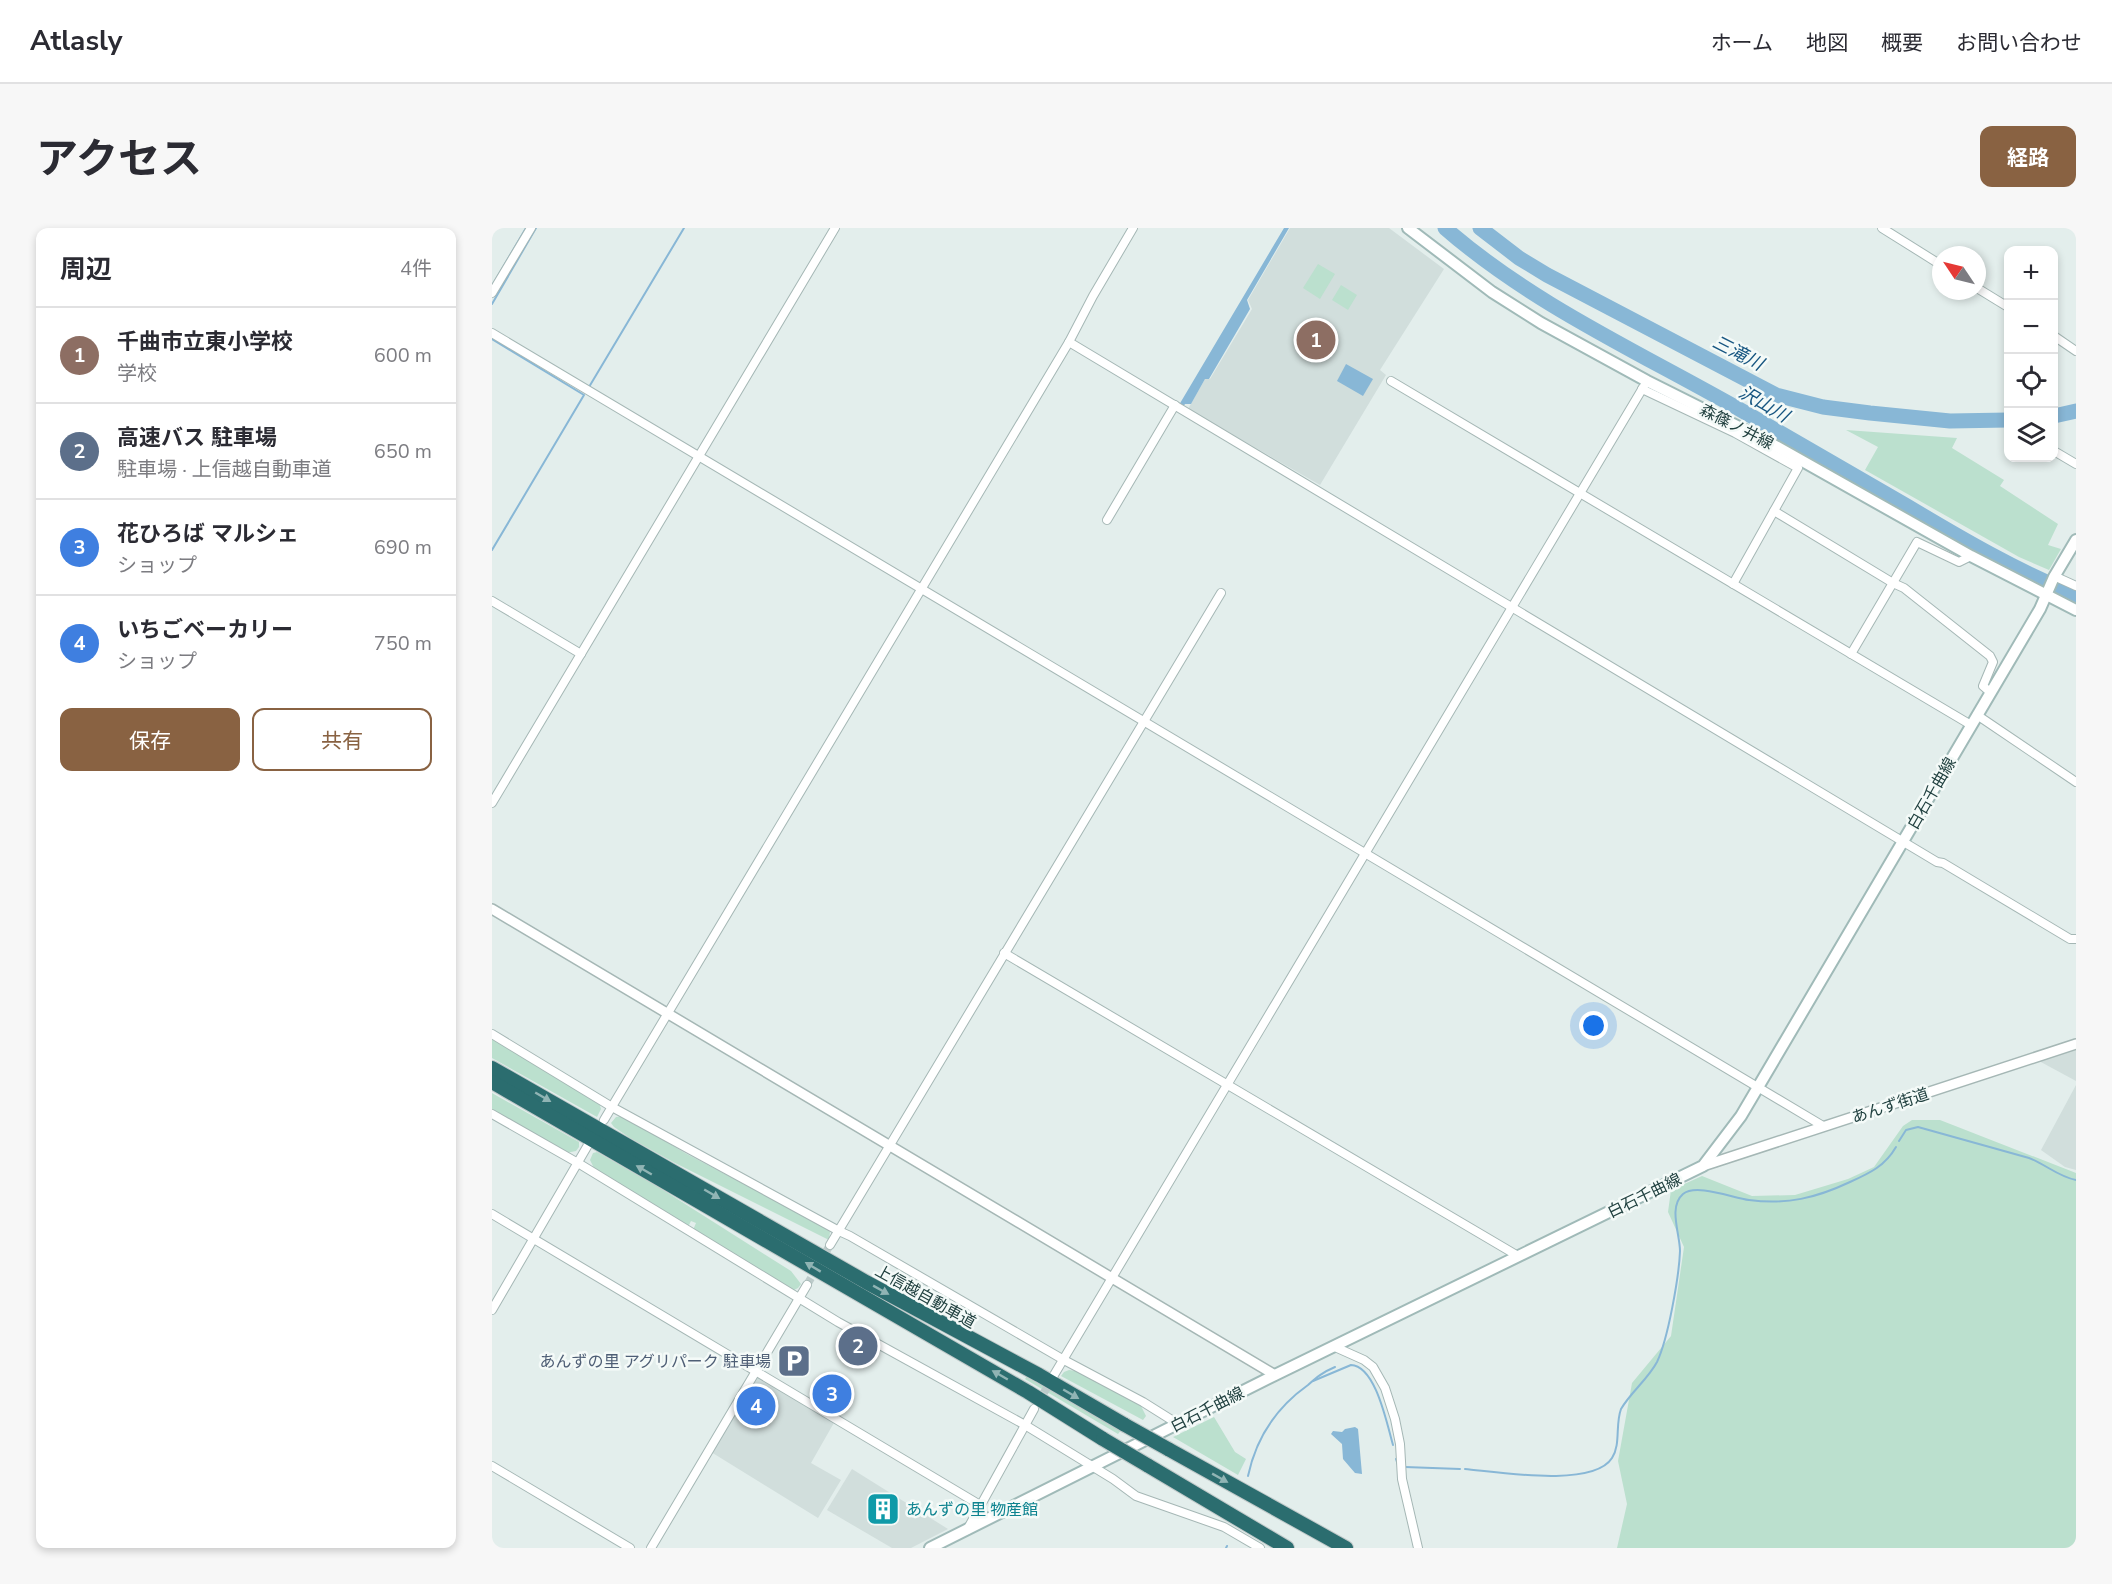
<!DOCTYPE html>
<html lang="ja">
<meta charset="utf-8">
<style>
body{margin:0;font-family:"Nunito Sans","Noto Sans JP",sans-serif;background:#f7f7f7;color:#2b2b33}
.controls{position:absolute;right:18px;top:18px;display:grid;overflow:hidden;border-radius:12px;box-shadow:0 3px 9px #0003}
.controls button{width:54px;height:54px;display:grid;place-items:center;padding:0;border:0;border-bottom:2px solid #e1e1e2;background:#fff;color:#2b2b33;font:30px sans-serif}
.compass{position:absolute;left:1440px;top:18px;width:54px;height:54px;border-radius:50%;background:#fff;box-shadow:0 3px 9px #0003;rotate:305deg}
.you{position:absolute;left:1102px;top:798px;width:21px;height:21px;margin:-15px;border:4px solid #fff;border-radius:50%;background:#1a73e8;box-shadow:0 0 0 9px #1a73e833}
.badge{display:grid;place-items:center;width:39px;height:39px;border-radius:50%;background:#896242;color:#fff;font-size:20px;font-weight:700}
.pin{position:absolute;translate:-50% -50%;border:3px solid #fff;box-shadow:0 2px 6px #0006}
.list{margin:0;padding:0;list-style:none}
h2{display:flex;justify-content:space-between;align-items:center;height:78px;margin:0;padding:0 24px;font-size:26px}
h2 small{font-size:20px;font-weight:400;color:#7c7c81}
.list li{display:grid;grid-template-columns:39px 1fr auto;gap:18px;align-items:center;box-sizing:border-box;height:96px;padding:0 24px;border-top:2px solid #e1e1e2}
.list b{display:block;font-size:22px;white-space:nowrap}
.list p{margin:0;font-size:20px;white-space:nowrap;color:#7c7c81}
.list em{font-size:20px;font-style:normal;color:#7c7c81}
.actions{display:flex;gap:12px;padding:18px 24px}
.actions a{flex:1;padding:14px 0;border:2px solid #896242;border-radius:12px;text-align:center;font-size:21px;color:#896242}
.actions .main{background:#896242;color:#fff}
.icon{flex:none;width:33px;height:33px;fill:none;stroke:currentColor;stroke-width:2;stroke-linecap:round;stroke-linejoin:round}
.map{position:relative;flex:none;width:1584px;height:1320px;overflow:hidden;border-radius:12px}
header{display:flex;align-items:center;gap:36px;box-sizing:border-box;height:84px;padding:0 30px;background:#fff;border-bottom:2px solid #e1e1e2}
header strong{font-size:28px}
nav{display:flex;gap:33px;margin-inline-start:auto;font-size:21px}
.intro{display:flex;align-items:center;justify-content:space-between;box-sizing:border-box;height:144px;padding:0 36px}
h1{margin:0;font-size:42px}
.button{padding:15px 27px;border-radius:12px;background:#896242;color:#fff;font-size:21px;font-weight:700}
main{display:flex;gap:36px;padding:0 36px}
aside{flex:1;background:#fff;border-radius:12px;box-shadow:0 3px 9px #0003}
.map>svg:first-child{display:block}
.built{fill:#d1dedc}
.green{fill:#bbe0ce}
.water{fill:#88b7d6}
.lines{fill:none;stroke-linecap:round;stroke-linejoin:round}
.stream{stroke:#88b7d6;stroke-width:2}
.river{stroke:#88b7d6;stroke-width:15}
.minor-tunnel{stroke:#bccbca;stroke-width:8;stroke-dasharray:8 4;stroke-linecap:butt}
.minor-casing{stroke:#a5b7b5;stroke-width:10}
.tertiary-casing{stroke:#a5b7b5;stroke-width:12}
.secondary-casing{stroke:#a0bab8;stroke-width:14}
.motorway-casing{stroke:#c1caca;stroke-width:16}
.minor{stroke:#fff;stroke-width:8}
.tertiary{stroke:#fff;stroke-width:9}
.secondary{stroke:#fff;stroke-width:10}
.motorway{stroke:#2b6d6f;stroke-width:14}
.motorway-bridge-casing{stroke:#c1caca;stroke-width:16;stroke-linecap:butt}
.motorway-bridge{stroke:#2b6d6f;stroke-width:14}
.oneway{fill:#90b4b4}
.labels{text-anchor:middle;stroke-width:5;stroke-linejoin:round;paint-order:stroke}
.street-label{font-size:16px;fill:#214140;stroke:#f4faf8}
.service-label{font-size:16px;fill:#4e5e75;stroke:#f4faf8;text-anchor:end}
.culture-label{font-size:16px;fill:#0d838f;stroke:#f4faf8;text-anchor:start}
.water-label{font-size:18px;font-style:italic;fill:#175681;stroke:#f4faf8}
</style>
<header>
<strong>Atlasly</strong>
<nav><a>ホーム</a><a>地図</a><a>概要</a><a>お問い合わせ</a></nav>
</header>
<div class="intro"><h1>アクセス</h1><a class="button">経路</a></div>
<main>
<aside>
<h2>周辺<small>4件</small></h2>
<ul class="list">
<li><span class="badge" style="background:#8d6e63">1</span><div><b>千曲市立東小学校</b><p>学校</p></div><em>600 m</em></li>
<li><span class="badge" style="background:#5c6f8a">2</span><div><b>高速バス 駐車場</b><p>駐車場 · 上信越自動車道</p></div><em>650 m</em></li>
<li><span class="badge" style="background:#3f7fe0">3</span><div><b>花ひろば マルシェ</b><p>ショップ</p></div><em>690 m</em></li>
<li><span class="badge" style="background:#3f7fe0">4</span><div><b>いちごベーカリー</b><p>ショップ</p></div><em>750 m</em></li>
</ul>
<div class="actions"><a class="main">保存</a><a>共有</a></div>
</aside>
<div class="map">
<svg width="1584" height="1320" viewBox="0 0 1584 1320">
<rect width="100%" height="100%" fill="#e3eeec"/>
<g class="built">
<path d="M798 0H897L952 41 888 142 894 147 828 257 696 181 713 151H718L760 81 756 72Z"/>
<path d="M1584 821V853L1547 833Z"/>
<path d="M1584 857V942L1573 939 1549 922Z"/>
<path d="M267 1148 343 1193 319 1235 349 1252 326 1290 219 1224Z"/>
<path d="M360 1241 456 1301 419 1320H400L335 1282Z"/>
</g>
<g class="green">
<path d="M826 36 843 46 828 71 811 60Z"/>
<path d="M849 57 865 67 856 82 840 72Z"/>
<path d="M1354 202 1465 210 1460 220 1512 252 1508 258 1566 296 1556 317 1569 321 1557 342 1527 329 1373 242 1386 219Z"/>
<path d="M0 810 107 874 109 881 105 889 0 830Z"/>
<path d="M0 865 87 914V919L84 923 74 925 0 883Z"/>
<path d="M132 888 193 925 335 1000 338 1004 337 1012 183 935 138 910 122 899 119 895 124 889Z"/>
<path d="M1420 892H1448L1584 945V1320H1125L1135 1276 1126 1233 1140 1155 1179 1108 1192 1019 1176 984 1179 962 1210 948 1260 968 1303 967 1356 951 1382 939 1411 898Z"/>
<path d="M105 924 168 960 299 1043 309 1056 306 1060 300 1063 201 1002 204 995 199 993 196 999 103 942 98 932 101 925Z"/>
<path d="M577 1142 584 1143 649 1178 654 1188 651 1192 569 1148 572 1144Z"/>
<path d="M535 1148 630 1201 626 1206 533 1151Z"/>
<path d="M722 1189 743 1224 754 1231 746 1247 681 1209Z"/>
</g>
<g class="water">
<path d="M792 0H797L755 72 758 81 717 151H713L699 176H693L691 179 687 177Z"/>
<path d="M854 136 881 151 871 168 845 153Z"/>
<path d="M863 1199 866 1201 870 1246 863 1245 851 1231 850 1216 839 1206 841 1203 850 1204 853 1201Z"/>
</g>
<g class="lines">
<g class="stream">
<path d="M0 58 34 0"/>
<path d="M0 76 44 0"/>
<path d="M0 111 92 167 0 322"/>
<path d="M97 159 192 0"/>
<path d="M1407 913 1414 902 1426 899 1537 930C1553 936 1567 949 1584 952"/>
<path d="M821 1153 859 1137C884 1138 895 1197 901 1217"/>
<path d="M904 1231 906 1237"/>
<path d="M913 1239 968 1241"/>
<path d="M973 1241C1006 1244 1101 1260 1120 1230 1129 1216 1123 1197 1129 1181 1139 1164 1156 1151 1165 1134 1176 1111 1187 1049 1188 1023 1188 1006 1176 979 1191 966 1204 955 1241 970 1257 972 1295 977 1324 970 1358 954 1378 945 1393 938 1404 919"/>
<path d="M756 1248C764 1210 785 1179 816 1157 825 1149 831 1144 843 1139"/>
<path d="M734 1320 735 1318"/>
</g>
<g class="river">
<path d="M953 0C1041 77 1153 127 1254 185 1308 216 1362 247 1415 278 1470 311 1525 343 1584 367"/>
<path d="M988 0 1027 30 1055 47 1284 167 1331 179 1378 185 1458 193 1516 192"/>
<path d="M1562 188 1584 183"/>
</g>
<g class="minor-tunnel">
<path d="M315 1057 338 1017"/>
<path d="M546 1175 560 1151"/>
</g>
<defs>
<g id="minor">
<path d="M1390 0 1449 37"/>
<path d="M1485 60 1516 79"/>
<path d="M0 65 39 0"/>
<path d="M0 105 1331 898"/>
<path d="M1562 108 1584 123"/>
<path d="M577 114 1445 634 1451 635 1578 711H1584"/>
<path d="M899 153 1479 497"/>
<path d="M1150 161 1243 205 1306 240 1241 356"/>
<path d="M1562 223 1584 236"/>
<path d="M1282 283 1401 355 1412 360 1498 428 1501 434 1491 458 1498 464"/>
<path d="M615 292 683 177"/>
<path d="M1562 348 1584 358"/>
<path d="M0 373 89 426"/>
<path d="M1359 426 1425 314 1467 334 1479 328"/>
<path d="M1485 487 1584 554"/>
<path d="M0 575 343 0"/>
<path d="M512 725 1026 1028"/>
<path d="M0 806 120 879 347 1003 358 1008 572 1132 651 1174 686 1196"/>
<path d="M0 886 86 935 346 1094 533 1197 621 1251 644 1268 732 1299 768 1320"/>
<path d="M112 892 577 114 601 68 641 0"/>
<path d="M0 986 488 1277"/>
<path d="M338 1017 729 365"/>
<path d="M0 1082 96 917"/>
<path d="M843 1119 872 1132 881 1139 893 1160 903 1191 908 1216 910 1251 926 1320"/>
<path d="M562 1147 1155 153"/>
<path d="M0 1238 138 1320"/>
<path d="M475 1302 542 1181"/>
<path d="M159 1320 315 1057"/>
</g>
<g id="tertiary">
<path d="M0 681 783 1147"/>
<path d="M1211 938 1584 816"/>
</g>
<g id="secondary">
<path d="M916 0 1000 64 1049 95 1155 153 1273 212 1479 328 1584 382"/>
<path d="M438 1320 783 1147 1211 938 1249 888 1548 381 1562 349 1584 312"/>
</g>
<g id="motorway">
<path d="M0 840 374 1054 547 1147 633 1197"/>
<path d="M0 854 536 1164 611 1211"/>
<path d="M676 1221 854 1320"/>
<path d="M655 1237 795 1320"/>
</g>
</defs>
<use href="#minor" class="minor-casing"/>
<use href="#tertiary" class="tertiary-casing"/>
<use href="#secondary" class="secondary-casing"/>
<use href="#motorway" class="motorway-casing"/>
<use href="#minor" class="minor"/>
<use href="#tertiary" class="tertiary"/>
<use href="#secondary" class="secondary"/>
<use href="#motorway" class="motorway"/>
<defs>
<g id="motorway-bridge">
<path d="M633 1197 676 1221"/>
<path d="M611 1211 655 1237"/>
</g>
</defs>
<use href="#motorway-bridge" class="motorway-bridge-casing"/>
<use href="#motorway-bridge" class="motorway-bridge"/>
</g>
<defs><path id="oneway-solid" d="M-6-.8H1V-3.2L6.5 0L1 3.2V.8H-6Z" transform="scale(1.5)"/></defs>
<g class="oneway">
<use href="#oneway-solid" transform="translate(51 869) rotate(30)"/>
<use href="#oneway-solid" transform="translate(152 942) rotate(-150)"/>
<use href="#oneway-solid" transform="translate(220 966) rotate(30)"/>
<use href="#oneway-solid" transform="translate(321 1039) rotate(-149)"/>
<use href="#oneway-solid" transform="translate(389 1062) rotate(29)"/>
<use href="#oneway-solid" transform="translate(508 1147) rotate(-150)"/>
<use href="#oneway-solid" transform="translate(579 1166) rotate(30)"/>
<use href="#oneway-solid" transform="translate(728 1250) rotate(29)"/>
</g>
<defs>
<symbol id="parking-square" viewBox="-11 -11 22 22"><rect x="-9" y="-9" width="18" height="18" rx="4" fill="#5c6f8a" stroke="#f4faf8"/><path d="M-3.5-5.5H1a3.5 3.5 0 0 1 0 7H-1V5.5H-3.5ZM-1-3.4V-.6H.8a1.4 1.4 0 0 0 0-2.8Z" fill="#fff"/></symbol>
<symbol id="building-square" viewBox="-11 -11 22 22"><rect x="-9" y="-9" width="18" height="18" rx="4" fill="#0f9aa8" stroke="#f4faf8"/><path d="M-4-6H4V6H1V3H-1V6H-4ZM-2.5-4.3h1.7v1.8h-1.7ZM.8-4.3h1.7v1.8H.8ZM-2.5-1h1.7V.8h-1.7ZM.8-1h1.7V.8H.8Z" fill="#fff"/></symbol>
</defs>
<g fill-rule="evenodd">
<use href="#parking-square" x="283" y="1114" width="38" height="38"/>
<use href="#building-square" x="372" y="1262" width="38" height="38"/>
</g>
<g class="labels">
<g class="street-label">
<text transform="translate(1245 198) rotate(27)" y="6">森篠ノ井線</text>
<text transform="translate(1439 565) rotate(-60)" y="6">白石千曲線</text>
<text transform="translate(1398 877) rotate(-18)" y="6">あんず街道</text>
<text transform="translate(1152 967) rotate(-26)" y="6">白石千曲線</text>
<text transform="translate(434 1068) rotate(29)" y="6">上信越自動車道</text>
<text transform="translate(715 1181) rotate(-27)" y="6">白石千曲線</text>
</g>
<g class="service-label">
<text x="279" y="1139">あんずの里 アグリパーク 駐車場</text>
</g>
<g class="culture-label">
<text x="414" y="1287">あんずの里 物産館</text>
</g>
<g class="water-label">
<text transform="translate(1246 125) rotate(27)" y="6">三滝川</text>
<text transform="translate(1272 176) rotate(30)" y="6">沢山川</text>
</g>
</g>
</svg>
<div class="controls">
<button>+</button>
<button>−</button>
<button><svg class="icon" aria-label="locate" viewBox="0 0 24 24"><circle cx="12" cy="12" r="6"/><path d="M12 2v4M12 18v4M2 12h4M18 12h4"/></svg></button>
<button><svg class="icon" aria-label="layers" viewBox="0 0 24 24"><path d="M12 4l9 5-9 5-9-5zM3 14l9 5 9-5"/></svg></button>
</div>
<svg class="compass" viewBox="-18 -18 36 36"><path d="M0-13l5 13h-10z" fill="#e53935"/><path d="M0 13l5-13h-10z" fill="#7c7c81"/></svg>
<div class="you"></div>
<div class="pin badge" style="left:824px;top:112px;background:#8d6e63">1</div>
<div class="pin badge" style="left:366px;top:1118px;background:#5c6f8a">2</div>
<div class="pin badge" style="left:340px;top:1166px;background:#3f7fe0">3</div>
<div class="pin badge" style="left:264px;top:1178px;background:#3f7fe0">4</div>
</div>
</main>
